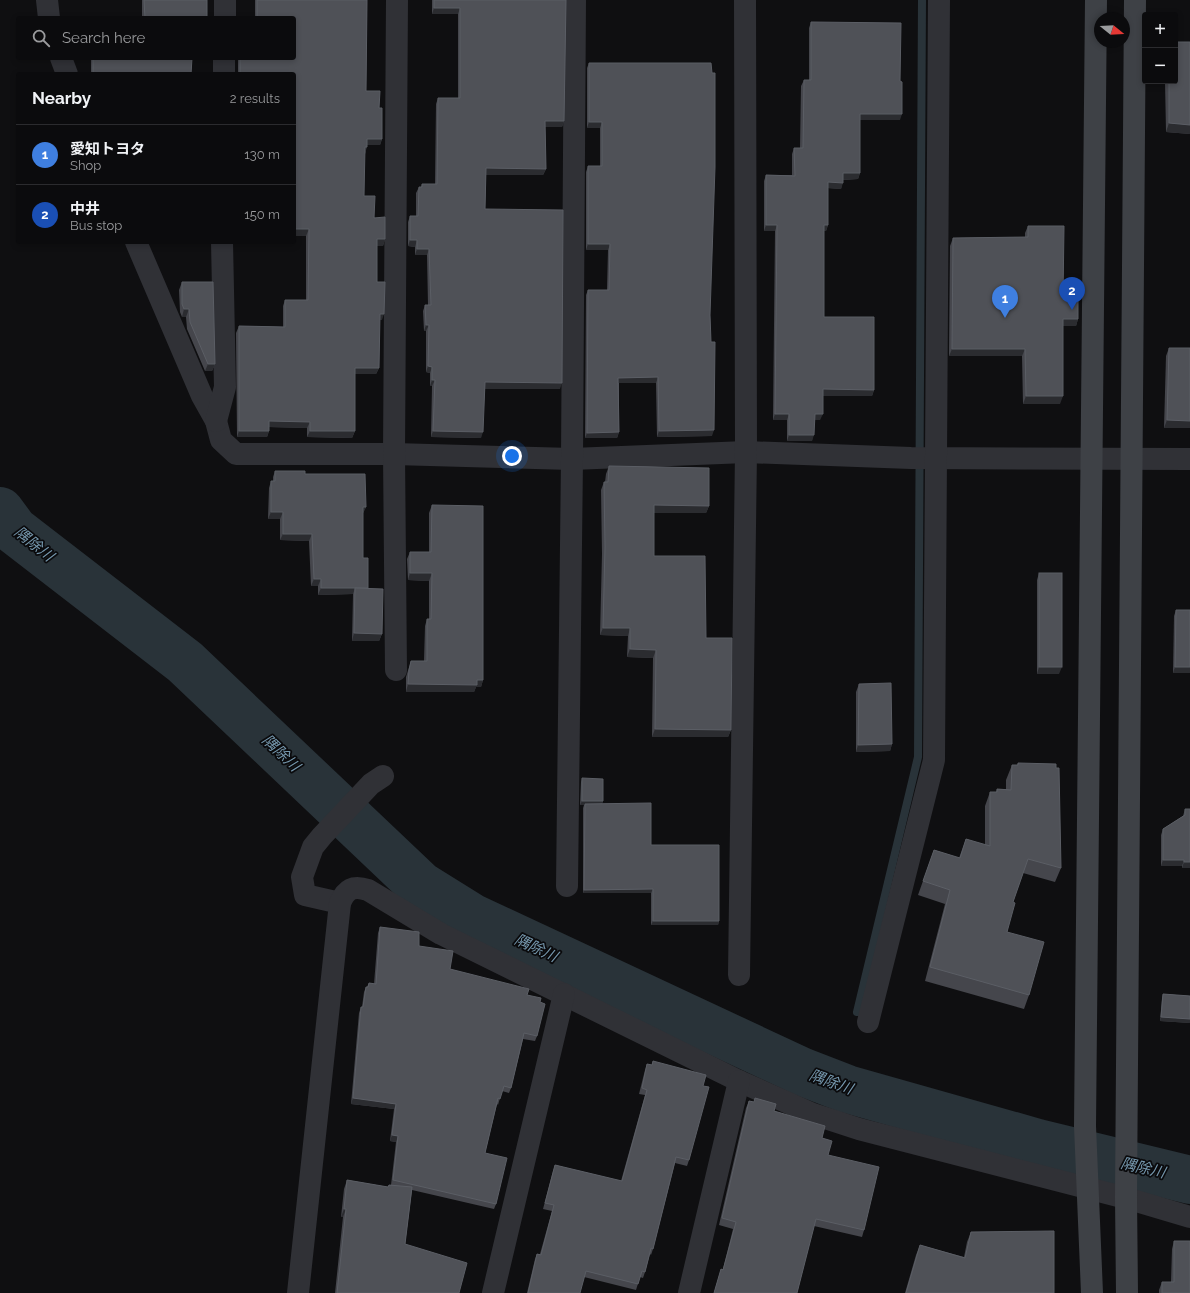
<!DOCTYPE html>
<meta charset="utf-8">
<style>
body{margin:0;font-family:Raleway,"Noto Sans JP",sans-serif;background:#19191b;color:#f1f3f6}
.controls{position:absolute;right:12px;top:12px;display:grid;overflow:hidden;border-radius:4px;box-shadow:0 2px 6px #0003}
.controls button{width:36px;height:36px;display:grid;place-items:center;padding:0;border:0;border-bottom:1px solid #2b2b2e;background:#0b0b0d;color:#f1f3f6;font:20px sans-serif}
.compass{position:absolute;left:1094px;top:12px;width:36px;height:36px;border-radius:50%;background:#0b0b0d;box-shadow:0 2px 6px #0003;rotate:108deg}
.you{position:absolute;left:512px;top:456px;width:14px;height:14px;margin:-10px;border:3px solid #fff;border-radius:50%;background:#1a73e8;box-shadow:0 0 0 6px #1a73e833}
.badge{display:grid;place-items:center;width:26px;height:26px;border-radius:50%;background:#f29f26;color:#fff;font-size:13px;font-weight:700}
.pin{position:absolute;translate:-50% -33px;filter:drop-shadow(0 1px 2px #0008)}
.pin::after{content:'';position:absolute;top:21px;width:14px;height:12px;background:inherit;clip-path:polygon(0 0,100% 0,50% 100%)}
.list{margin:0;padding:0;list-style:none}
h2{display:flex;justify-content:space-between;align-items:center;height:52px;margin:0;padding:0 16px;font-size:17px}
h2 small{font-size:13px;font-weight:400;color:#9a9b9d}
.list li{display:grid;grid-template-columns:26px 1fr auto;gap:12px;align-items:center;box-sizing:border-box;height:60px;padding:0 16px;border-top:1px solid #2b2b2e}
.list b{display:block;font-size:15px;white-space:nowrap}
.list p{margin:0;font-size:13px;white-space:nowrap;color:#9a9b9d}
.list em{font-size:13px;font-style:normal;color:#9a9b9d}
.icon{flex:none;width:22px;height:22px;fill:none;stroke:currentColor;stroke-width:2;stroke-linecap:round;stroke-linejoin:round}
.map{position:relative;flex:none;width:1190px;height:1293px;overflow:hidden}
.search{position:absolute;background:#0b0b0d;box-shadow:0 2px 6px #0003;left:16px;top:16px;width:280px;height:44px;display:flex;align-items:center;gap:10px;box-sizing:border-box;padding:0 14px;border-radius:4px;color:#9a9b9d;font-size:15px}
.panel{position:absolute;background:#0b0b0d;box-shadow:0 2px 6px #0003;left:16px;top:72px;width:280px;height:172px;border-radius:4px}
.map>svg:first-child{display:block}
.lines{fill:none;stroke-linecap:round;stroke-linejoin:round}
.stream{stroke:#293339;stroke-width:8}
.river{stroke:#293339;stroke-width:48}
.street{stroke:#303136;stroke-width:22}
.secondary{stroke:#3e4146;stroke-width:22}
.wall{fill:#45464c}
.shaded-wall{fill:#2b2c30}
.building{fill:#4f5157;stroke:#5b5e65}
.labels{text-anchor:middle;stroke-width:3.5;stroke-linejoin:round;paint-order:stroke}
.water-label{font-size:15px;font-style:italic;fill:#7698ae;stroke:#0a0a0c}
</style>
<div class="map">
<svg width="1190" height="1293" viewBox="0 0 1190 1293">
<rect width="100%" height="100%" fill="#0f0f11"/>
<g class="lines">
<path class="stream" d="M857 1012 918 757 922 0"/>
<path class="river" d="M0 511 14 530 185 662 420 885 473 918 803 1072 847 1089 1038 1143 1190 1180"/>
<g class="street">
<path d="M47 0 49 18"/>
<path d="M225 18V0"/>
<path d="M61 58 67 74"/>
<path d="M224 74V58"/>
<path d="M136 242 202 396 216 421 221 440 236 454H394L572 459 746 452 911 458 1190 459"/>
<path d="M216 421 225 387 222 242"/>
<path d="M396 670 394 454 397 0"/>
<path d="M567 886 572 459 575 0"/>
<path d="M340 903 305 895 302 877 313 847 322 836 371 784 383 776"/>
<path d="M739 975 746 452 745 0"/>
<path d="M868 1022 934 760 939 0"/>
<path d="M298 1293 340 903C346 889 353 885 368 890L441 934 739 1081 813 1114 859 1129 1126 1198 1190 1217"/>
<path d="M493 1293 564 994"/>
<path d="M689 1293 739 1081"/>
</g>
<g class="secondary">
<path d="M1092 1293 1085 1126 1096 0"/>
<path d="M1127 1293 1126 1198 1135 0"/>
</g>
</g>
<g class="wall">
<rect x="142" y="0" width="65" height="18"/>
<path d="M255 0H367L366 91 379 108 382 139 380 145H367L365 154H364V196L385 239 383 246H377V282L382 320H379V368L376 374H355V431L352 438 307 437V428L269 427V431L267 437H237L236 333 239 326 283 327V306L285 300H306V236L294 74H238V58H294V18H255Z"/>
<path d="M432 0H566L564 121 562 127H545L546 169 543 175H486L485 209 560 389H485L481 438 431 437 432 386H430V373L426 372V331H424L423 311 425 305H428L427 255H415V247L408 246V222L410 216H416V193L419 187H421L422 184H435L436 104 438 98H458V14H432Z"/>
<path d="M811 22 900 81V120H860V173L858 179 843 180 841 189 828 188V225L826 231H824V317L874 390 872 396H823L820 420H815L812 441H787V420H773L775 231H764V181L766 175H792V154L794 148H800L801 86 804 80H809V28Z"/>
<path d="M1190 42V135V134L1166 132 1165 81H1175Z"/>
<path d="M91 58H192L191 74H91Z"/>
<path d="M589 63 710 315 712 436 657 437 656 383H619V432L617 438H585L586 295 588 290H607L608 250H586V172L588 166H600V128H587V68Z"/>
<path d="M1028 226 1063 298 1078 319 1076 326H1063L1060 404H1023L1022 356H949L950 246 953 238 1025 237V233Z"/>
<path d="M182 282 215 364 212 371H205L187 329 186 317H182L180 312 179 290Z"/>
<path d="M1169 348 1190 428H1164L1166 356Z"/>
<path d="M609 466 709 506 706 513H654V556L706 638 731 730 728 737H652L653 658 627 657 628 636 600 635 602 554 601 490 604 482H605L606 474Z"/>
<path d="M275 471 305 474 366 507 363 513V558L368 588 382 634 379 641H352L353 594 318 595V586H311L309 541 280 540V519H268L269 488 271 481H273V477Z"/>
<path d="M432 505 483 680 481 687H476L474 692H406V677L411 661H424L425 626 427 619H429V581L408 580 407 559 410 552H429V513Z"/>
<path d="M1039 573 1059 674H1037V580Z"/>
<path d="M1176 610 1190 673H1173L1174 616Z"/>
<path d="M859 684 892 744 890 751 856 752V692Z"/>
<path d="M1018 763 1061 868 1055 882 1023 873 1013 902 1007 932 1029 995 1024 1009 925 981 945 904 918 895 934 850 959 858 966 839 985 845V806L990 792H996L997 789H1006V780L1012 765H1017Z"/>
<path d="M582 778 603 801 602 804 651 845 719 921 718 925H651V893H583V808L584 805H580L581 782Z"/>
<path d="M1185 809 1190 868H1182V866H1161V835L1163 829 1183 816Z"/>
<path d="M380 927 419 946 450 969 527 995 540 1002 537 1036 535 1041 523 1039 511 1088 509 1093 502 1091 498 1105 497 1104 485 1153 496 1204 494 1209 412 1190 405 1244 459 1293H335L343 1217H341L344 1189 347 1180 388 1187 389 1185H391L396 1142 390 1141 394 1109 351 1104 359 1013 361 1007H362L364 992 366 987H367L369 983 374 984 378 933Z"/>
<path d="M1163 994 1190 996V1023L1160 1021 1162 998Z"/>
<path d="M653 1061 703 1086 689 1160 687 1166 675 1163 653 1249 651 1255 650 1254 645 1272 643 1278 640 1277 636 1290 584 1277 580 1293H527L535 1259 537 1254H540L552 1211 543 1209 553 1171 555 1165 621 1181 645 1095 639 1094 645 1070 647 1064 652 1065Z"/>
<path d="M749 1101 774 1111 822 1138 828 1155 864 1230 862 1237 814 1226 797 1293H714L721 1269H723L733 1229 719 1225 746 1108Z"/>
<path d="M971 1232 1054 1293H905L916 1255 920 1245 964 1257 967 1242Z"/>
<path d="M1174 1241 1190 1293H1159V1290L1162 1282H1171L1172 1249Z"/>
</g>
<g class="shaded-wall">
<path d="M434 8H460L458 14H432Z"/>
<path d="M860 114H902L900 120H857Z"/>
<path d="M545 121H564L562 127H543Z"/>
<path d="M589 122H602L600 128H587Z"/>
<path d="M1169 123 1190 125V134L1166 132Z"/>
<path d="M367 139H382L380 145H365Z"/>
<path d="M365 147H367L365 154H362Z"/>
<path d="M486 168 546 169 543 175H484Z"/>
<path d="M843 173H860L858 179 841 180Z"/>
<path d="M828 182 843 183 841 189 826 188Z"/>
<path d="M766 225H777L775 231H764Z"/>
<path d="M824 225H828L826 231H822Z"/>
<path d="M294 229H309L306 236H294Z"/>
<path d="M377 239H385L383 246H375Z"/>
<path d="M410 240H417L415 247 408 246Z"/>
<path d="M588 244H610L608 250H586Z"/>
<path d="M417 249H429L427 255H415Z"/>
<path d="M184 309H189L186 317H182Z"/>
<path d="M380 314H384L382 320H377Z"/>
<path d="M1063 319H1078L1076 326H1060Z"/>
<path d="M426 325H429L426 331H424Z"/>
<path d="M952 349H1025L1022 356H949Z"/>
<path d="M208 364H215L212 371H205Z"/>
<path d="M428 366 432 367 430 373 426 372Z"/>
<path d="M355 368H379L376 374H353Z"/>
<path d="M658 377 656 383H616L618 378Z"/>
<path d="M432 380H435L432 386H430Z"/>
<path d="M485 382 562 383 560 389H483Z"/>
<path d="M823 389 874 390 872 396H821Z"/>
<path d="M1026 396H1063L1060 404H1023Z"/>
<path d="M775 414H789L787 420H773Z"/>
<path d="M815 414H823L820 420H813Z"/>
<path d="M1167 420 1190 421V428H1164Z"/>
<path d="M269 421 310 422 307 428 267 427Z"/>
<path d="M714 430 712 436 657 437 659 431Z"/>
<path d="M239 431H269L267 437H237Z"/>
<path d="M310 431H355L352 438 307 437Z"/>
<path d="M433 431 483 432 481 438 431 437Z"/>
<path d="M619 432 617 438H585L587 433Z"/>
<path d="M789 435H814L812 441H787Z"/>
<path d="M654 505 709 506 706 513H652Z"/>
<path d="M363 507H366L363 513H360Z"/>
<path d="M271 512H283L280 519H268Z"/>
<path d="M283 534H312L309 541 280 540Z"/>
<path d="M410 573H432L429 581 408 580Z"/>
<path d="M314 579H321L318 586H311Z"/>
<path d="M321 588H368L366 594 355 588 353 594 318 595Z"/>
<path d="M603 628H630L628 636 600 635Z"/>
<path d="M354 633 382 634 379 641H352Z"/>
<path d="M630 649 656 650 653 658 627 657Z"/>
<path d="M1039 667H1062L1059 674H1037Z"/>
<path d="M1175 667H1190V673H1173Z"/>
<path d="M477 680H483L481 687H476L474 692H406L408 684Z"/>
<path d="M655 729 731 730 728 737H652Z"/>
<path d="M892 744 890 751 856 752 858 745Z"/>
<path d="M582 801H603L601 805H580Z"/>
<path d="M1163 860H1184L1182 866H1161Z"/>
<path d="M1184 862H1190V868H1182Z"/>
<path d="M653 889 651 893H583L584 890Z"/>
<path d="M653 921H719L718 925H651Z"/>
<path d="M1161 1017 1190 1019V1023L1160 1021Z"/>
<path d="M353 1098 396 1104 394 1109 351 1104Z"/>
<path d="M392 1135 398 1136 396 1142 390 1141Z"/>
<path d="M344 1209H346L343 1217H341Z"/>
</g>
<g class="building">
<path d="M144 0H207V18H145Z"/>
<path d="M257 0H367L366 91H380L379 108H382V139H367V147H365L364 196H375L374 218 385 217V239H377V282H385L384 314H380L379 368H355V431H310V422L269 421V431H239V326L285 327V300H308L309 229H294V74H240V58H294V18H257Z"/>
<path d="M434 0H566L564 121H545L546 169 486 168 485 209 563 210 562 383 485 382 483 432 433 431 435 380H432V367L428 366 429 325H426L425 305H431L429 249H417V240H410V216H418L419 187H422V184H437L438 98H460V8H434Z"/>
<path d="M811 22 901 23 900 81 902 82V114H860V173H843V183L828 182V225H824V317H874V390L823 389V414H815L814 435H789V414H775L777 225H766V175L795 176 794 148H803L804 80H811Z"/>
<path d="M1175 42H1190V125L1169 123V81H1175Z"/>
<path d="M93 58H192L191 74H93Z"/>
<path d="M589 63H711L712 73H715V167L710 315 711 342H715L714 430 659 431 658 377 618 378 619 432 587 433 588 290H609L610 244H588V166H602V122H589Z"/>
<path d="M1028 226H1064L1063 298H1078V319H1063V396H1026L1025 349H952L953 238 1028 237Z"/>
<path d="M182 282H213L215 364H208L190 322 189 309H184L182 304Z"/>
<path d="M1169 348H1190V421L1167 420Z"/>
<path d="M609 466 709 468V506L654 505V556H705L706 638H732L731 730 655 729 656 650 630 649V628H603L605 547 604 482H608Z"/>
<path d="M275 471H305V474H365L366 507H363V558H368V588H321V579H314L312 534H283V512H271V481H275Z"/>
<path d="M432 505 483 506V680H477V685L408 684 409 670 411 661H427V619H431L432 573H410V552H431Z"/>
<rect x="1039" y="573" width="23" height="94"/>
<path d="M355 588 383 589 382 634 354 633Z"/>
<path d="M1176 610H1190V667H1175Z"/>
<path d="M891 683 892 744 858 745 859 684Z"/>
<path d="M1018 763 1056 764V768H1059L1061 868 1028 859 1013 902 1015 903 1007 932 1044 942 1029 995 930 967 950 890 923 881 934 850 960 858 966 839 990 846V792H997V789L1011 790 1012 765H1018Z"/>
<path d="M582 778 603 779V801H582Z"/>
<path d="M651 803V845H719V921H653V889L584 890 585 804Z"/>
<path d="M1185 809H1190V862H1184V860H1163V829L1185 815Z"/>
<path d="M380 927 419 932V946L453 951 450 969 529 989 527 995 541 998 540 1002 545 1004 537 1036 524 1033 511 1088 504 1086 500 1099 498 1098 485 1153 507 1158 496 1204 393 1180 398 1136 392 1135 396 1104 353 1098 361 1007H363L366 987H368L369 983 376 984Z"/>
<path d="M1163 994 1190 996V1019L1161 1017Z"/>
<path d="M653 1061 706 1075 703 1086 709 1087 689 1160 676 1157 653 1249 651 1248 645 1272 642 1271 638 1284 586 1271 580 1293H528L537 1254 541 1255 554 1205 545 1203 555 1165 622 1181 647 1090 642 1088 647 1064 652 1065Z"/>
<path d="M755 1098 776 1104 774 1111 825 1126 822 1138 832 1141 828 1155 879 1167 864 1230 816 1219 797 1293H714L721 1269 723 1270 736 1222 722 1218 749 1101 754 1102Z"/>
<path d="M347 1180 388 1187 389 1185 412 1187 405 1244 467 1263 459 1293H337L346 1209H344Z"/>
<path d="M1054 1231V1293H906L920 1245 965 1258 971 1232Z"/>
<path d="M1174 1241H1190V1293H1162V1282H1174Z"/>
</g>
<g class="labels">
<g class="water-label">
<text transform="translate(34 544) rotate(39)" y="5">隅除川</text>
<text transform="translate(281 753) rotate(44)" y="5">隅除川</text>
<text transform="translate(536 948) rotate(25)" y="5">隅除川</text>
<text transform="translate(831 1082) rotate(20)" y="5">隅除川</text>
<text transform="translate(1143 1168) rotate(13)" y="5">隅除川</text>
</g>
</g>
</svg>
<div class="controls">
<button>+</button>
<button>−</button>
</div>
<svg class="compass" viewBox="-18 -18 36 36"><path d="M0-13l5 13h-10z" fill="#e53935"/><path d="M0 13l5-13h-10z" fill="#9a9b9d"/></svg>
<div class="you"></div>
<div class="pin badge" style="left:1005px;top:318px;background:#3f7fe0">1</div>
<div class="pin badge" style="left:1072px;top:310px;background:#1a4fb4">2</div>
<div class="search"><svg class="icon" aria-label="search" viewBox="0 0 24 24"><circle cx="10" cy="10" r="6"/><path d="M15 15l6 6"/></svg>Search here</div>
<section class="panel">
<h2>Nearby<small>2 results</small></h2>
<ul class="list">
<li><span class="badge" style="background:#3f7fe0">1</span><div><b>愛知トヨタ</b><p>Shop</p></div><em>130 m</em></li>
<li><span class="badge" style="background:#1a4fb4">2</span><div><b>中井</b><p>Bus stop</p></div><em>150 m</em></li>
</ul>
</section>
</div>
